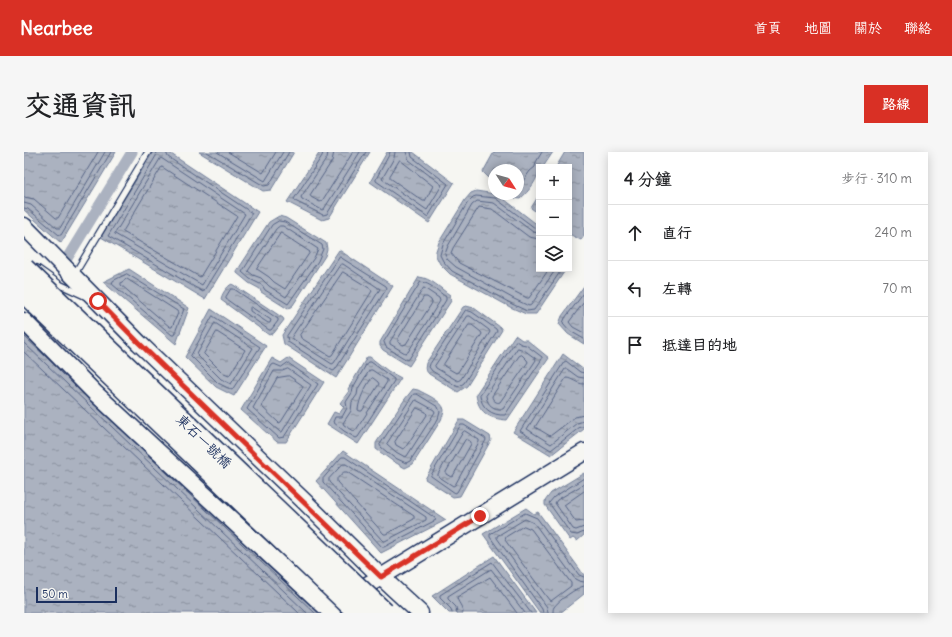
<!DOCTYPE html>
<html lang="zh-TW">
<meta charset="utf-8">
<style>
body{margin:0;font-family:Delius,"LXGW WenKai TC",sans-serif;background:#f6f6f6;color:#202124}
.controls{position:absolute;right:12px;top:12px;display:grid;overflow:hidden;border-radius:0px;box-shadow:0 2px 10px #0003}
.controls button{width:36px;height:36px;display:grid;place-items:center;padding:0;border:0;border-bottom:1px solid #e0e0e0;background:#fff;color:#202124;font:20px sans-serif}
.compass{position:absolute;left:464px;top:12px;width:36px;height:36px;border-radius:50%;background:#fff;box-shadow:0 2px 10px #0003;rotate:126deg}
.scale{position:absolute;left:12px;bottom:10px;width:81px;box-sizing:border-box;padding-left:4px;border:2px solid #1b2f5e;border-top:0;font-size:11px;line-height:14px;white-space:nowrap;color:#1b2f5e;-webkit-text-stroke:3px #f6f6f2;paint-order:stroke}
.stop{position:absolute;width:12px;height:12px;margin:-9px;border:3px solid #d93025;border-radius:50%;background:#fff}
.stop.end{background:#d93025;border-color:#fff;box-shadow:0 1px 4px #0008}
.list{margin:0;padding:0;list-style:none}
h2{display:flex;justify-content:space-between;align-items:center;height:52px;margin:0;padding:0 16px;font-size:17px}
h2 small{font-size:13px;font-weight:400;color:#757577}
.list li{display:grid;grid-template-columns:26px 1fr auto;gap:12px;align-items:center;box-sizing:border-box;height:56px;padding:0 16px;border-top:1px solid #e0e0e0}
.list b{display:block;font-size:15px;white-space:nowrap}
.list em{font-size:13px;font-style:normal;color:#757577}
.icon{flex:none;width:22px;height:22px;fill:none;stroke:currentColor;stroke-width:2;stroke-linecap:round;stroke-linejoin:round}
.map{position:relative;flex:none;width:560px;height:461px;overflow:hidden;border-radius:0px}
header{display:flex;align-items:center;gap:24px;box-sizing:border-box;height:56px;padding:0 20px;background:#d93025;color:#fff}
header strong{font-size:19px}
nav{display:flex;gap:22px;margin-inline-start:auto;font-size:14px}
.intro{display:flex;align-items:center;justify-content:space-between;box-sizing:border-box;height:96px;padding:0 24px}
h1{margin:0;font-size:28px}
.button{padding:10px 18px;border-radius:0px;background:#d93025;color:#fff;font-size:14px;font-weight:700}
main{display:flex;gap:24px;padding:0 24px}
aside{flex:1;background:#fff;border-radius:0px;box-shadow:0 2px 10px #0003}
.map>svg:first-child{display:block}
.water{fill:url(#water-ripples);stroke:#717e99}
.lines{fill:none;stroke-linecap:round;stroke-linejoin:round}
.shore{stroke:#556385;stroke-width:1}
.canal{stroke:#abb2c0;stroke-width:11}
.lane-casing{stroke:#1b2f5e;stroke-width:8}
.secondary-casing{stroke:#1b2f5e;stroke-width:19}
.lane{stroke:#f6f6f2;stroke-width:5.5}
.secondary{stroke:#f6f6f2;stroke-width:16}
.highway-bridge-casing{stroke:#1b2f5e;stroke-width:24;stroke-linecap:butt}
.highway-bridge{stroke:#f6f6f2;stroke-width:21}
.route{stroke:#d93025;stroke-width:5}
.labels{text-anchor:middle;stroke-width:3;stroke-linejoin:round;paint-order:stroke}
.street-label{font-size:14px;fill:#1b2f5e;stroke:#f6f6f2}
</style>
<header>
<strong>Nearbee</strong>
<nav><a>首頁</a><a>地圖</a><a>關於</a><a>聯絡</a></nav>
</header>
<div class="intro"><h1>交通資訊</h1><a class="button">路線</a></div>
<main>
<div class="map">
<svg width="560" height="461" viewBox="0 0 560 461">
<defs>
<pattern id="water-ripples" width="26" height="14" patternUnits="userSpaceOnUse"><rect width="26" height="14" fill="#abb2c0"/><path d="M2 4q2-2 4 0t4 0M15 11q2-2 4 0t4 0" fill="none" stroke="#8a919f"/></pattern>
</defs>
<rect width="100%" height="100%" fill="#f6f6f2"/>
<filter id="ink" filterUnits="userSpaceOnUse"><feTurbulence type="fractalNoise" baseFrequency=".025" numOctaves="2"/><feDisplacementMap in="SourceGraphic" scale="8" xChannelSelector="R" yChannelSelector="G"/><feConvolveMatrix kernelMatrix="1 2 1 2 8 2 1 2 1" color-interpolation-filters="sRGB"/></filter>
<g filter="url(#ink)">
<g class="water">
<path d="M0 0H92L37 91 0 58Z"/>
<path d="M129 0H144L234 60 181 147 77 85Z"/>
<path d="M175 0H270L247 38 239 39Z"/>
<path d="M296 0H346L305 66 298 68 263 50Z"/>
<path d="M363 0H389L430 31 405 71 346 30Z"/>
<path d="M470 0H529L519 15H515C515 27 505 39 496 47L490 46 484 42H494V18H470V31L459 20Z"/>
<path d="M541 0H560V84L557 88 545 82V15H532Z"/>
<path d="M452 39 465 41 476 44 515 74V117H542L512 162H502L486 155 426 122 416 112 412 104V99L415 90 441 48 447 41Z"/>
<path d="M515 43V62L507 56Z"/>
<path d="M255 64 262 66 302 91 303 97 301 104 269 153 264 157 237 140 236 137 225 131 213 121V119L245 70Z"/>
<path d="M315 98 369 134 312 226 260 192 258 183Z"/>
<path d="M105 117 165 156 152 192 79 130Z"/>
<path d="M395 125C407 126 417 137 426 143L427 149 385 214 359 198 356 194V190Z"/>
<path d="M208 132 259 166 260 168 250 181 245 183 197 148C197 143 203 134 208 132Z"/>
<path d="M560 134V192L544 182 535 172 538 164Z"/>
<path d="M442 154 450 156 476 175 478 178 443 234 434 240 405 222 401 217 402 211 439 155Z"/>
<path d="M187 157 242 194 210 244 192 235 161 205Z"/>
<path d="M0 179 296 461H0Z"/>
<path d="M491 183 498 188H503L525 206 483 268C465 267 454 260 452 242Z"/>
<path d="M539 202 560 218V277L527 303 489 280Z"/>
<path d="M343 205H346L364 219 377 226 334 292 303 272 310 260 315 262 320 255 316 251 325 239 324 237Z"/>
<path d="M248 206 257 211 264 206 300 230 262 290H253L217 258Z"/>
<path d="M389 237 394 238C401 242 419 249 420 258 420 262 418 265 417 268L389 312 381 316 367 308 352 297V291L381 247Z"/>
<path d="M435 268H440L466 284 467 288 436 344 429 345 401 327Z"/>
<path d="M319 299 422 368 357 401 292 329Z"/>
<path d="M560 321V383L553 389 549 386 546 388 521 353V349L527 341Z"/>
<path d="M502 356 510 362 514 360 560 423V442L536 461H516L459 382Z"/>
<path d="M470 404 512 461H425L408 444Z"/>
</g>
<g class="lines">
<g class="shore">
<path d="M133 0 132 4 84 84 179 140 228 61 144 5 142 0"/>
<path d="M183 0 240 34 245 33 265 0"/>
<path d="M193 0 241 29 259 0"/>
<path d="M204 0 239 21 252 0"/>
<path d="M299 0 298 4 270 47 271 49 299 63 303 62 342 0"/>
<path d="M304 0 303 6 277 45 278 47 298 58 300 57 336 0"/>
<path d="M310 0 308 9 286 43 287 45 296 50 298 49 329 0"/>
<path d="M366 0 365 3 352 27V29L404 65 424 32 388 5 387 0"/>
<path d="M371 0 370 6 358 27 403 58 418 33 385 8 382 0"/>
<path d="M137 6 221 62 178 133 91 82Z"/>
<path d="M376 8 409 34 401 49H399L366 26V24Z"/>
<path d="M138 15 213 64 176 125 99 80Z"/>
<path d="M494 36 506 19 511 15 512 10 518 0"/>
<path d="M0 45 10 47 32 66H34L74 0"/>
<path d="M0 51 7 53 33 76H36L81 0"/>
<path d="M0 56 4 57 35 83H37L87 0"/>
<path d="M255 69 261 70 298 93 299 97 294 109 264 152 241 138 238 133 226 127 218 120 248 73Z"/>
<path d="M256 74H259L294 97 290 106 262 145 245 134 237 126 229 123 224 119 252 77Z"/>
<path d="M515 76H511L471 46 452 44 449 45 444 50 419 92 416 103 419 109 428 119 488 152 503 159 510 158 538 117"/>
<path d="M257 81 286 100 261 137 250 130 245 125 233 117Z"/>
<path d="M515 81 509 80 470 51 453 49 448 53 424 94 421 102 423 107 432 115 490 147 505 154 507 153 532 117"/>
<path d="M515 87 505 85 468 57 455 55 429 96 427 101 435 111 503 146H505L525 117"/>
<path d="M316 105 362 134 363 136 311 218 309 219 264 190 263 184Z"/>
<path d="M317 112H319L356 137 310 211 308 212 269 187 268 185Z"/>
<path d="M319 120 347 137 348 139 308 203 306 204 277 186 276 183Z"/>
<path d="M103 122 160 157 150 183H148L88 132 89 129Z"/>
<path d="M103 127 153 159 154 161 148 175H146L97 133V131Z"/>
<path d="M397 130C406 131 415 140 422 145V148L385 207 383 208 362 195 360 190Z"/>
<path d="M400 136 415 146 416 149 384 200 381 201 366 192V190Z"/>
<path d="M207 137H210L254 167V169L247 178H245L202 147V145Z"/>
<path d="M560 141 541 166 539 171 546 179 560 187"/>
<path d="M400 145H403L407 148 408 151 382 192 379 193 374 190V187Z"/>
<path d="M560 150 545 170 549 175 560 181"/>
<path d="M227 155 247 168 246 171H244L226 159V156Z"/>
<path d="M442 158 448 160 472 177 473 179 440 231 434 235 408 219 405 215 406 212Z"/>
<path d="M189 164 236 195 208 238 194 231 167 204Z"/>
<path d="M444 164H446L465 178 466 180 437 227 434 229 412 216 411 214Z"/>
<path d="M191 171 229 196 207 232 197 227 173 203Z"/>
<path d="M445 173H448L457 180 458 182 434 220 432 221 420 214V212Z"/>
<path d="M193 180 221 198 205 224 200 222 180 202Z"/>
<path d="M0 184 42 224"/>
<path d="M492 189 497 192 502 193 518 205V207L481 263C468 264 457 256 456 243Z"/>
<path d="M0 191 283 461"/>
<path d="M494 196 500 198 511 206 512 208 479 257C470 258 463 253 462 244Z"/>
<path d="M0 200 275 461"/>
<path d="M498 203 503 208 504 210 476 250C473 252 468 248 468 244L495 204Z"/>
<path d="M344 210H347L370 227V229L334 285 332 286 320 279 309 270 311 265H318L323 256 322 250 328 241 329 236Z"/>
<path d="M264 211 294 232 260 285 255 286 223 257 248 213 250 212 257 215Z"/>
<path d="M264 217 287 233 258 280H256L229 256 250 219H258Z"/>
<path d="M346 218H348L363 228V230L332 278 330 279 320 273 319 271 327 259 328 250 333 243 334 237Z"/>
<path d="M560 221 556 220 542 209 540 210 496 279 527 298 556 275H560"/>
<path d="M265 224 278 233 279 235 257 270 255 271 237 254 253 226Z"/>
<path d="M349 226 354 230 355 232 338 259H336L334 258C335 247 341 236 347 227Z"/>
<path d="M560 226 554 225 543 217H541L503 277 527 292 553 271 560 269"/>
<path d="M560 232C553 232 548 226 542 226L511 275 526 284 551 265 560 263"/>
<path d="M390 242H393L414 255 416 260 414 267 386 309 382 311 369 305 357 295 356 293Z"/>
<path d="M392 248 410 258 411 260 383 304 381 305 372 300 363 292Z"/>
<path d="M393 256 402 260 403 263 381 296 379 297 372 293 371 290Z"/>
<path d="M437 273H440L461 286 462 288 433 340 431 341 407 324Z"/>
<path d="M441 279 455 288V290L431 333 429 334 414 324V322L439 280Z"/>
<path d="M443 287 447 290V292L429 324 427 325 422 322V320L441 288Z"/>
<path d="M126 305 291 461"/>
<path d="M318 305H321L411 366 412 368 360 395H358L299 330V327Z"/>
<path d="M319 312H322L402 365V368L361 389H359L305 330V327Z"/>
<path d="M320 320H323L390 364V367L362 382H360L313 330V327Z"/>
<path d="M560 326 530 345 525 351 547 382 553 383 560 380"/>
<path d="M560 332 533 348 531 351 549 377 552 378 560 375"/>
<path d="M560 339 540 353 552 370 560 369"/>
<path d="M500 374 507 377 547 431V434L527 449 525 448 481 388 482 385Z"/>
<path d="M428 461 427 457 416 446V443L468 410 507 461"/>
<path d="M433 461 432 455 424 447V444L467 417 501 461"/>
<path d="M439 461C439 454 433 450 433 445L466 425 493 461"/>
<path d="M519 461 518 457 466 385V382L501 361 513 366 555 423 560 425"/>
<path d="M524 461 523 455 473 386V384L501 367 510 371 551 427 555 429 560 430"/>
<path d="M529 461C529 458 529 457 530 455 534 449 553 435 560 434"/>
</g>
<path class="canal" d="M42 108 108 0"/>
<defs>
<g id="lane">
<path d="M13 116 37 133 61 144"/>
<path d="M50 123 124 0"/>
</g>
<g id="secondary">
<path d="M0 74 115 191 281 350 357 425 396 461"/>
<path d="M0 169 71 241 308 461"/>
<path d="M326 443 357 425 560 300"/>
</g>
</defs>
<use href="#lane" class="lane-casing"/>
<use href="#secondary" class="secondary-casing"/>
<use href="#lane" class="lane"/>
<use href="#secondary" class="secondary"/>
<defs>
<g id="highway-bridge">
<path d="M0 117 360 461"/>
<path d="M0 140 335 461"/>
</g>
</defs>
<use href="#highway-bridge" class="highway-bridge-casing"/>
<use href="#highway-bridge" class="highway-bridge"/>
</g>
</g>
<g class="lines" filter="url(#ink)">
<path class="route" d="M74 149 115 191 357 425 456 364"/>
</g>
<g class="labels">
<g class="street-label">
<text transform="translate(180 289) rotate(44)" y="5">東石一號橋</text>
</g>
</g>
</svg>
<div class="controls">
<button>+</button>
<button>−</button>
<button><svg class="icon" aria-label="layers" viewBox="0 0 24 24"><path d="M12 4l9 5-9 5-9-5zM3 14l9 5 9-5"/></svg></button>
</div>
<svg class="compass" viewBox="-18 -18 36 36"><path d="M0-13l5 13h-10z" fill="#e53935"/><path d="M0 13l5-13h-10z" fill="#757577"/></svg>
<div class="scale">50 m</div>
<div class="stop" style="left:74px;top:149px"></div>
<div class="stop end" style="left:456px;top:364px"></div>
</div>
<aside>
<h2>4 分鐘<small>步行 · 310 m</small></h2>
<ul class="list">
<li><svg class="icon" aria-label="ahead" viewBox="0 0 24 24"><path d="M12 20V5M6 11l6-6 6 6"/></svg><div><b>直行</b></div><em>240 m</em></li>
<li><svg class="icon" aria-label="left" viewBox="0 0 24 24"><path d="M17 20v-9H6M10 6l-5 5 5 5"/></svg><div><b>左轉</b></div><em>70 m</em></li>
<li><svg class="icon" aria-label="arrive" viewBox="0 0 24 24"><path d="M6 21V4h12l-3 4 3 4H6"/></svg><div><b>抵達目的地</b></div></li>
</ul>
</aside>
</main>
